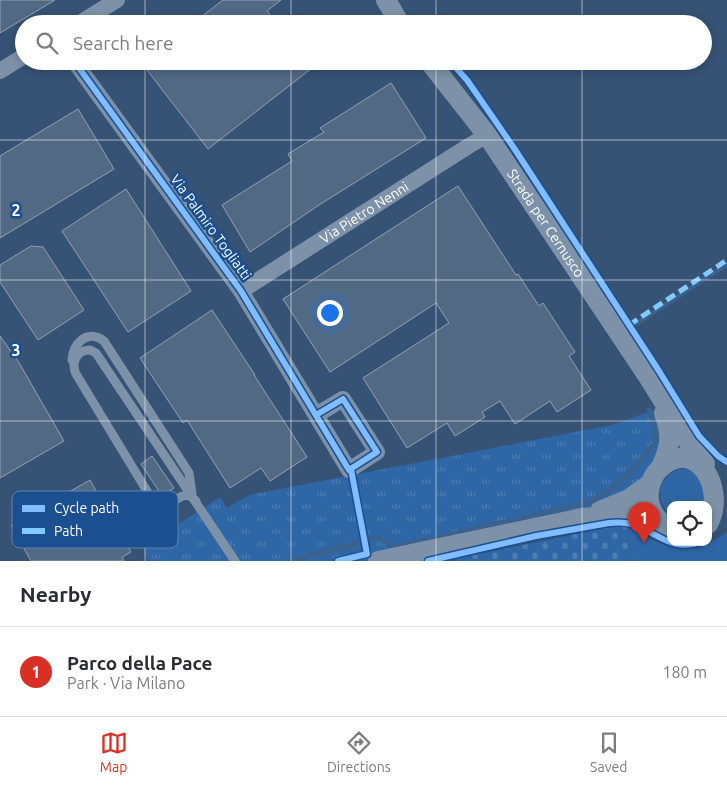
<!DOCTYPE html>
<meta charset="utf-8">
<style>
body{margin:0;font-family:Ubuntu,sans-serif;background:#f2f2f3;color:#2b2b33}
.controls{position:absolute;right:15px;bottom:15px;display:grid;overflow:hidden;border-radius:10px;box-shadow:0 2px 8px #0003}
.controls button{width:45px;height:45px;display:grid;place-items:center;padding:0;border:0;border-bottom:1px solid #e1e1e2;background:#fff;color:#2b2b33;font:25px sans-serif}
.you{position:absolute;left:329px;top:312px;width:18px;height:18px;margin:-12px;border:4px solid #fff;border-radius:50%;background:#1a73e8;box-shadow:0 0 0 8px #1a73e833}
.badge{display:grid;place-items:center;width:32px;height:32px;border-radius:50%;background:#d93025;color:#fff;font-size:16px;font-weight:700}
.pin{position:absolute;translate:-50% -41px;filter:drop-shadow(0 1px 2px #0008)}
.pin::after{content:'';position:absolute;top:26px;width:18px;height:15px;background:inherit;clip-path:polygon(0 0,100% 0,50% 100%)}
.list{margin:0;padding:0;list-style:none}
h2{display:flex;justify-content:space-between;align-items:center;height:65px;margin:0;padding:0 20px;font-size:21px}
h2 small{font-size:16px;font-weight:400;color:#7c7c81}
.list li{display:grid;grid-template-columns:32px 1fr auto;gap:15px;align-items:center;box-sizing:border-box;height:90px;padding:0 20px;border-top:1px solid #e1e1e2}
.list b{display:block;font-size:19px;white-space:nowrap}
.list p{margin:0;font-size:16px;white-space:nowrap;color:#7c7c81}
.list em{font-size:16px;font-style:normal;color:#7c7c81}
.icon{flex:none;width:28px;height:28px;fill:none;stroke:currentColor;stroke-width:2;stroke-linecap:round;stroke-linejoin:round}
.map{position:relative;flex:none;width:727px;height:561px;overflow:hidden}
.search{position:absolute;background:#fff;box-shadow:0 2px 8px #0003;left:15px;right:15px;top:15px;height:55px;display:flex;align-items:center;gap:12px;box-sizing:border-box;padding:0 18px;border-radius:28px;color:#7c7c81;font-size:19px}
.sheet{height:155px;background:#fff}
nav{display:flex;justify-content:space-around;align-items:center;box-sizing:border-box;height:70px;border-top:1px solid #e1e1e2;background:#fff;font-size:14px;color:#7c7c81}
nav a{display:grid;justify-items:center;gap:2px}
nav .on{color:#d93025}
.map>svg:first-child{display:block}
.grass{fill:url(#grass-tufts)}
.cemetery{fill:url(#cemetery-stones)}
.green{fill:#2f66a5}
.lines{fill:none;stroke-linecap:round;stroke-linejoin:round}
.stream{stroke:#3b618d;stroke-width:4.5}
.building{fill:#526984;stroke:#92a2b6}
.service{stroke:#7d92a8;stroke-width:9}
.minor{stroke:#7d92a8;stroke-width:16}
.tertiary{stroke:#7d92a8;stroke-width:20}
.quiet{stroke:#80caff;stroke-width:5;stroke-dasharray:10 5;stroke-linecap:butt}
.cycleway-casing{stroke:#1b4f8f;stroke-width:9}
.cycleway{stroke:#80bcff;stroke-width:6}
.grid{fill:none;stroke:#fff;stroke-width:1;stroke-opacity:0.55}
.labels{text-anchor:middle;stroke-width:5;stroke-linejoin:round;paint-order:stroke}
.street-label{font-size:14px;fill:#fff;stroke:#1b4f8f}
.key{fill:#1b4f8f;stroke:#5f84b1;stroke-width:1}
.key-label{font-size:14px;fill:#fff}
.grid-label{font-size:16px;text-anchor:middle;font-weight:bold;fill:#fff;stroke:#1b4f8f;stroke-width:5;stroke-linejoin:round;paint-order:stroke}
</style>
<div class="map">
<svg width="727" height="561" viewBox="0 0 727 561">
<defs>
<pattern id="grass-tufts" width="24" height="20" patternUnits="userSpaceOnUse" patternTransform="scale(1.25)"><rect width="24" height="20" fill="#2f66a5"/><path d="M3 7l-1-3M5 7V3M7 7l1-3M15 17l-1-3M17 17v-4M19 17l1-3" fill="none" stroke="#4e7db2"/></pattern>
<pattern id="cemetery-stones" width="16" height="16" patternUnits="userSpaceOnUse" patternTransform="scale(1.25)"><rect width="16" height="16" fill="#2f66a5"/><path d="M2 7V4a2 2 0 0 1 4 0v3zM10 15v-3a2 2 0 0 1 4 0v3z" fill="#4e7db2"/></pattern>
</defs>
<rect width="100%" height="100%" fill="#365274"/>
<path class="grass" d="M659 408 666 445 642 481 610 503 365 561H148L143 547 220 497 227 508 249 495 612 425Z"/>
<path class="cemetery" d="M626 524 634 561H455L454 559Z"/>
<g class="green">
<path d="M679 469H687L699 472 708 505H671V516C654 501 657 477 679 469Z"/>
<path d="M626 524C663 549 688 560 727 532V561H634Z"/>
</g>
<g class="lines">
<g class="stream">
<path d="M636 324 727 264"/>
<path d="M368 540C387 535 380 543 395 547L587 503 592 501 615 486 630 473 654 444 656 438V430L649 410"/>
<path d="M350 545 352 556"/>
<path d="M291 561 361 542"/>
</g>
</g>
<g class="building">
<path d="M0 0H55L0 33Z"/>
<path d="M223 0H281L267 11 278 24H192Z"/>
<path d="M140 61H307L312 68 208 149Z"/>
<path d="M391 83 426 138 319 205 250 252 222 205 292 161 288 154 324 132 320 128Z"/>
<path d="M78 109 114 169 0 238V156Z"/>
<path d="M458 186 516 275 518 274 539 306 543 303 575 352 569 356 591 390 557 412 550 401 515 424 500 401 482 412 485 417 455 436 447 423 407 448 363 378 449 323 436 303 330 372 283 299Z"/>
<path d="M126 189 191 291 128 332 62 231Z"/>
<path d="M31 246 43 247 84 310 38 340 0 282V265Z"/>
<path d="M212 310 255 375H254L307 457 270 481 261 468 230 488 187 420 183 423 140 358Z"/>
<path d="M0 336 18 361 64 441 0 478Z"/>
<path d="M152 456 174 488 162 496 141 464Z"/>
<path d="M90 480 131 552 122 557 124 561H31L11 525Z"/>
</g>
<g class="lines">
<g class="service">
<path d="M72 360C73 344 87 328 104 341L189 473 192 494"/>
<path d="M196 501C181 484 172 512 156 506L76 374C71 363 76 350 90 350L96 353 235 561"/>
</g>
<g class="minor">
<path d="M78 24 117 0"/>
<path d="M74 61 241 291 349 470 377 452 343 399 316 415"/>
<path d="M0 71 24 56"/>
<path id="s1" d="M241 291 467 147 487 135"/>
</g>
<g class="tertiary">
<path d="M386 0 400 24"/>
<path id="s2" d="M429 61 487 135 649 378 693 449 705 464"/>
<path d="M661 467C671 446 672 435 664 413"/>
<path d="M600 511 629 499 650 484"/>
<path d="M667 527C655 519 647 506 649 492 650 482 654 474 660 468 697 435 727 490 708 524"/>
<path d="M378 561 582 518 621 515 659 521"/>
</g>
<path class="quiet" d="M629 325 727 260"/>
<defs>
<g id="cycleway">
<path d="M74 61 241 291 349 470 377 452 343 399 316 415"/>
<path d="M450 61 467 80 514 148 659 371 699 436 718 456 727 462"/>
<path d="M338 561 367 554 351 469"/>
<path d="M428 561 536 536 609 523C617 522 624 522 632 524 659 533 670 552 702 542"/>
</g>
</defs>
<use href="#cycleway" class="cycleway-casing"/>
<use href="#cycleway" class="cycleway"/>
</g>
<path class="grid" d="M145 0V24M291 0V24M436 0V24M582 0V24M145 61V561M291 61V561M436 61V561M582 61V561M0 140H727M0 280H727M0 421H727"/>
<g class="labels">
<g class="street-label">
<text dy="5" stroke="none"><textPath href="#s1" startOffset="146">Via Pietro Nenni</textPath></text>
<text dy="5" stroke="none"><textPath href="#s2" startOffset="200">Strada per Cernusco</textPath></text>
<text transform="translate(211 227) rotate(54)" y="5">Via Palmiro Togliatti</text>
</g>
</g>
<rect x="12" y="491" width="166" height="57" rx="8" class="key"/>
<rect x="22" y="505" width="23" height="7" fill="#80bcff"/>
<rect x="22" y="528" width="23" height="6" fill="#80caff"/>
<g class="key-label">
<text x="54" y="513">Cycle path</text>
<text x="54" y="536">Path</text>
</g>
<g class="grid-label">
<text x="16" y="216">2</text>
<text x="16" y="356">3</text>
</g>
</svg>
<div class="controls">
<button><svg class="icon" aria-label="locate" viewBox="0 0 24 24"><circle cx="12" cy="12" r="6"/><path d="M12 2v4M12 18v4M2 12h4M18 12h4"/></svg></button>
</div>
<div class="you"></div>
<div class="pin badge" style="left:644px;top:543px">1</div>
<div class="search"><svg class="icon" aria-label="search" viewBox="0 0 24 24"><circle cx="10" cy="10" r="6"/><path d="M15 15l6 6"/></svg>Search here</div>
</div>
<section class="sheet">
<h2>Nearby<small></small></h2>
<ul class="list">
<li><span class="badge">1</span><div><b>Parco della Pace</b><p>Park · Via Milano</p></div><em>180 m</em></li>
</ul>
</section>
<nav>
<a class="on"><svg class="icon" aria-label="map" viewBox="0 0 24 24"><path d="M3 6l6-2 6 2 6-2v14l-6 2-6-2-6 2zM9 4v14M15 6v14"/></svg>Map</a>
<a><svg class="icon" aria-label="directions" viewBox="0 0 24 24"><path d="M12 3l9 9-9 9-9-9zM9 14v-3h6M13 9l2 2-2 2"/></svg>Directions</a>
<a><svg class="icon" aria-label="saved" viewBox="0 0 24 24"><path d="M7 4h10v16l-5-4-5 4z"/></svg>Saved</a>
</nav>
